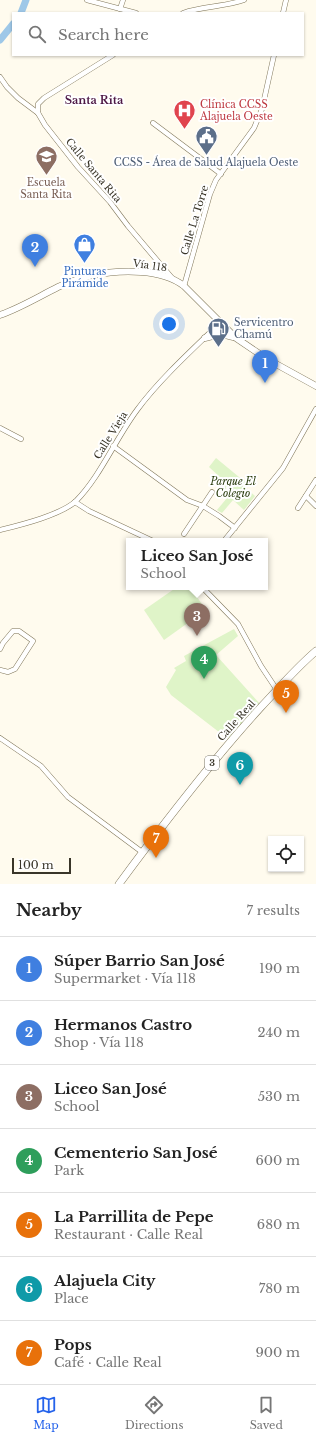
<!DOCTYPE html>
<meta charset="utf-8">
<style>
body{margin:0;font-family:"Libre Baskerville",serif;background:#f6f6f6;color:#222}
.controls{position:absolute;right:12px;bottom:12px;display:grid;overflow:hidden;border-radius:0px;box-shadow:0 1px 3px #0004}
.controls button{width:36px;height:36px;display:grid;place-items:center;padding:0;border:0;border-bottom:1px solid #e0e0e0;background:#fff;color:#222;font:20px sans-serif}
.scale{position:absolute;left:12px;bottom:10px;width:59px;box-sizing:border-box;padding-left:4px;border:2px solid #393528;border-top:0;font-size:11px;line-height:14px;white-space:nowrap;color:#393528;-webkit-text-stroke:3px #fff;paint-order:stroke}
.you{position:absolute;left:169px;top:324px;width:14px;height:14px;margin:-10px;border:3px solid #fff;border-radius:50%;background:#1a73e8;box-shadow:0 0 0 6px #1a73e833}
.badge{display:grid;place-items:center;width:26px;height:26px;border-radius:50%;background:#2563eb;color:#fff;font-size:13px;font-weight:700}
.pin{position:absolute;translate:-50% -33px;filter:drop-shadow(0 1px 2px #0008)}
.pin::after{content:'';position:absolute;top:21px;width:14px;height:12px;background:inherit;clip-path:polygon(0 0,100% 0,50% 100%)}
.popup{position:absolute;left:126px;top:538px;width:142px;height:52px;box-sizing:border-box;display:grid;place-content:center;border-radius:0px;background:#fff;filter:drop-shadow(0 1px 3px #0005);font-size:13px;white-space:nowrap;color:#767676}
.popup b{font-size:15px;color:#222}
.popup::after{content:'';position:absolute;left:50%;top:100%;margin-left:-8px;border:8px solid transparent;border-top-color:#fff}
.list{margin:0;padding:0;list-style:none}
h2{display:flex;justify-content:space-between;align-items:center;height:52px;margin:0;padding:0 16px;font-size:17px}
h2 small{font-size:13px;font-weight:400;color:#767676}
.list li{display:grid;grid-template-columns:26px 1fr auto;gap:12px;align-items:center;box-sizing:border-box;height:64px;padding:0 16px;border-top:1px solid #e0e0e0}
.list b{display:block;font-size:15px;white-space:nowrap}
.list p{margin:0;font-size:13px;white-space:nowrap;color:#767676}
.list em{font-size:13px;font-style:normal;color:#767676}
.icon{flex:none;width:22px;height:22px;fill:none;stroke:currentColor;stroke-width:2;stroke-linecap:round;stroke-linejoin:round}
.map{position:relative;flex:none;width:316px;height:884px;overflow:hidden}
.search{position:absolute;background:#fff;box-shadow:0 1px 3px #0004;left:12px;right:12px;top:12px;height:44px;display:flex;align-items:center;gap:10px;box-sizing:border-box;padding:0 14px;border-radius:0px;color:#767676;font-size:15px}
.sheet{height:500px;background:#fff}
nav{display:flex;justify-content:space-around;align-items:center;box-sizing:border-box;height:56px;border-top:1px solid #e0e0e0;background:#fff;font-size:11px;color:#767676}
nav a{display:grid;justify-items:center;gap:2px}
nav .on{color:#2563eb}
.map>svg:first-child{display:block}
.green{fill:#dff4c8}
.lines{fill:none;stroke-linecap:round;stroke-linejoin:round}
.river{stroke:#9ec8e8;stroke-width:7}
.street-casing{stroke:#81775a;stroke-width:5.5}
.secondary-casing{stroke:#81775a;stroke-width:7}
.primary-casing{stroke:#81775a;stroke-width:8}
.street{stroke:#fff;stroke-width:4.5}
.secondary{stroke:#fff;stroke-width:6}
.primary{stroke:#fff;stroke-width:7}
.labels{text-anchor:middle;stroke-width:4;stroke-linejoin:round;paint-order:stroke}
.shield{fill:#fff;stroke:#747268;stroke-width:1}
.shield-label{font-size:9px;font-weight:bold;fill:#393528}
.health-label{font-size:10px;fill:#be3a42;stroke:#fff;text-anchor:start}
.service-label{font-size:10px;fill:#4e5e75;stroke:#fff}
.street-label{font-size:10px;fill:#393528;stroke:#fff}
.education-label{font-size:10px;fill:#785e54;stroke:#fff}
.shop-label{font-size:10px;fill:#366cbe;stroke:#fff}
.park-label{font-size:10px;font-style:italic;fill:#283b0b;stroke:#fff}
.neighbourhood-label{font-size:11px;font-weight:bold;fill:#4d1845;stroke:#fff}
</style>
<div class="map">
<svg width="316" height="884" viewBox="0 0 316 884">
<rect width="100%" height="100%" fill="#fffbee"/>
<g class="green">
<path d="M216 458 239 477 247 482 244 486 255 496 244 510 233 500 222 513 217 510 227 498 224 495V491L219 487 220 486 216 484 221 478 209 467Z"/>
<path d="M177 587H190L206 610 164 640 144 610Z"/>
<path d="M234 629 238 636 216 655 260 704 228 739 171 695 166 687 176 670 174 668 186 661 184 656Z"/>
</g>
<g class="lines">
<g class="river">
<path d="M21 13 26 0"/>
<path d="M0 40 13 24"/>
</g>
<defs>
<g id="street">
<path d="M87 0 136 13"/>
<path d="M120 9 123 0"/>
<path d="M183 13C203 6 224 7 244 0"/>
<path d="M283 13 286 0"/>
<path d="M0 77 7 87 18 98 38 113 45 125 78 167 110 202 128 226 172 278"/>
<path d="M38 113V104L44 98 113 55"/>
<path d="M153 123 221 174"/>
<path d="M184 286 210 194 216 180 254 128 262 109 274 55"/>
<path d="M0 428 21 439"/>
<path d="M113 446 187 500 203 506 219 516 235 528"/>
<path d="M306 496 316 506"/>
<path d="M75 502 89 511 153 541"/>
<path d="M298 508 316 480"/>
<path d="M0 530C20 525 61 515 76 501 100 477 116 438 137 410 159 380 193 349 220 323"/>
<path d="M184 534 212 492"/>
<path d="M224 541 283 468 316 409"/>
<path d="M202 587 238 624 261 666 277 690"/>
<path d="M0 649 3 643 13 631H19L33 641 15 669 8 672 0 670"/>
<path d="M0 738 41 766 68 797 142 852"/>
</g>
<g id="secondary">
<path d="M0 315C20 308 38 297 58 287 84 275 112 270 141 272 157 273 171 276 184 286L236 338 267 359 316 386"/>
<path d="M205 338 221 334 233 337"/>
</g>
<path id="primary" d="M119 884C164 823 210 763 261 707 279 688 296 668 316 651"/>
</defs>
<use href="#street" class="street-casing"/>
<use href="#secondary" class="secondary-casing"/>
<use href="#primary" class="primary-casing"/>
<use href="#street" class="street"/>
<use href="#secondary" class="secondary"/>
<use href="#primary" class="primary"/>
</g>
<defs>
<symbol id="hospital-pin" viewBox="-11 -11 22 30"><path d="M0 17L-7.5 6A9.5 9.5 0 1 1 7.5 6Z" fill="#e0444e" stroke="#fff"/><path d="M-5-5h3v3.5h4V-5h3V5h-3V1.5h-4V5h-3Z" fill="#fff"/></symbol>
<symbol id="civic-pin" viewBox="-11 -11 22 30"><path d="M0 17L-7.5 6A9.5 9.5 0 1 1 7.5 6Z" fill="#5c6f8a" stroke="#fff"/><path d="M-.6-6.5H3V-4.5H.6V-3L4-1V1h2V6H-6V1h2V-1L-.6-3ZM-1.2 2.5V6h2.4V2.5Z" fill="#fff"/></symbol>
<symbol id="school-pin" viewBox="-11 -11 22 30"><path d="M0 17L-7.5 6A9.5 9.5 0 1 1 7.5 6Z" fill="#8d6e63" stroke="#fff"/><path d="M0-5L7-2L0 1L-7-2ZM-4 1L0 2.5L4 1V4Q0 6-4 4Z" fill="#fff"/></symbol>
<symbol id="shop-pin" viewBox="-11 -11 22 30"><path d="M0 17L-7.5 6A9.5 9.5 0 1 1 7.5 6Z" fill="#3f7fe0" stroke="#fff"/><path d="M-5-2.5h2.3a2.7 3.5 0 0 1 5.4 0H5L5.5 6h-11ZM-1.5-2.5h3a1.5 2.3 0 0 0-3 0Z" fill="#fff"/></symbol>
<symbol id="fuel-pin" viewBox="-11 -11 22 30"><path d="M0 17L-7.5 6A9.5 9.5 0 1 1 7.5 6Z" fill="#5c6f8a" stroke="#fff"/><path d="M-5.5-6h7V0h2V4h1.3V-2.5L3-4.5l.8-.8L6-3V5H2.5V1h-1V6h-7ZM-4.2-4.7v3.2H.2V-4.7Z" fill="#fff"/></symbol>
</defs>
<g fill-rule="evenodd">
<use href="#hospital-pin" x="172" y="98" width="25" height="34"/>
<use href="#civic-pin" x="194" y="124" width="25" height="34"/>
<use href="#school-pin" x="34" y="144" width="25" height="34"/>
<use href="#shop-pin" x="72" y="232" width="25" height="34"/>
<use href="#fuel-pin" x="206" y="316" width="25" height="34"/>
</g>
<g class="labels">
<rect class="shield" x="205" y="756" width="14" height="14" rx="3"/>
<g class="shield-label">
<text x="212" y="766">3</text>
</g>
<g class="health-label">
<text x="200" y="108">Clínica CCSS<tspan x="200" dy="12">Alajuela Oeste</tspan></text>
</g>
<g class="service-label">
<text x="206" y="166">CCSS - Área de Salud Alajuela Oeste</text>
<text x="234" y="326" text-anchor="start">Servicentro<tspan x="234" dy="12">Chamú</tspan></text>
</g>
<g class="street-label">
<text transform="translate(94 170) rotate(50)" y="4">Calle Santa Rita</text>
<text transform="translate(194 220) rotate(-73)" y="4">Calle La Torre</text>
<text transform="translate(150 265) rotate(8)" y="4">Vía 118</text>
<text transform="translate(110 435) rotate(-58)" y="4">Calle Vieja</text>
<text transform="translate(236 720) rotate(-48)" y="4">Calle Real</text>
</g>
<g class="education-label">
<text x="46" y="186">Escuela<tspan x="46" dy="12">Santa Rita</tspan></text>
</g>
<g class="shop-label">
<text x="85" y="275">Pinturas<tspan x="85" dy="12">Pirámide</tspan></text>
</g>
<g class="park-label">
<text x="233" y="485">Parque El<tspan x="233" dy="12">Colegio</tspan></text>
</g>
<g class="neighbourhood-label">
<text x="94" y="104">Santa Rita</text>
</g>
</g>
</svg>
<div class="controls">
<button><svg class="icon" aria-label="locate" viewBox="0 0 24 24"><circle cx="12" cy="12" r="6"/><path d="M12 2v4M12 18v4M2 12h4M18 12h4"/></svg></button>
</div>
<div class="scale">100 m</div>
<div class="you"></div>
<div class="pin badge" style="left:265px;top:383px;background:#3f7fe0">1</div>
<div class="pin badge" style="left:35px;top:267px;background:#3f7fe0">2</div>
<div class="pin badge" style="left:197px;top:636px;background:#8d6e63">3</div>
<div class="popup"><b>Liceo San José</b>School</div>
<div class="pin badge" style="left:204px;top:679px;background:#2e9e5b">4</div>
<div class="pin badge" style="left:286px;top:713px;background:#e8710a">5</div>
<div class="pin badge" style="left:240px;top:785px;background:#0f9aa8">6</div>
<div class="pin badge" style="left:156px;top:858px;background:#e8710a">7</div>
<div class="search"><svg class="icon" aria-label="search" viewBox="0 0 24 24"><circle cx="10" cy="10" r="6"/><path d="M15 15l6 6"/></svg>Search here</div>
</div>
<section class="sheet">
<h2>Nearby<small>7 results</small></h2>
<ul class="list">
<li><span class="badge" style="background:#3f7fe0">1</span><div><b>Súper Barrio San José</b><p>Supermarket · Vía 118</p></div><em>190 m</em></li>
<li><span class="badge" style="background:#3f7fe0">2</span><div><b>Hermanos Castro</b><p>Shop · Vía 118</p></div><em>240 m</em></li>
<li><span class="badge" style="background:#8d6e63">3</span><div><b>Liceo San José</b><p>School</p></div><em>530 m</em></li>
<li><span class="badge" style="background:#2e9e5b">4</span><div><b>Cementerio San José</b><p>Park</p></div><em>600 m</em></li>
<li><span class="badge" style="background:#e8710a">5</span><div><b>La Parrillita de Pepe</b><p>Restaurant · Calle Real</p></div><em>680 m</em></li>
<li><span class="badge" style="background:#0f9aa8">6</span><div><b>Alajuela City</b><p>Place</p></div><em>780 m</em></li>
<li><span class="badge" style="background:#e8710a">7</span><div><b>Pops</b><p>Café · Calle Real</p></div><em>900 m</em></li>
</ul>
</section>
<nav>
<a class="on"><svg class="icon" aria-label="map" viewBox="0 0 24 24"><path d="M3 6l6-2 6 2 6-2v14l-6 2-6-2-6 2zM9 4v14M15 6v14"/></svg>Map</a>
<a><svg class="icon" aria-label="directions" viewBox="0 0 24 24"><path d="M12 3l9 9-9 9-9-9zM9 14v-3h6M13 9l2 2-2 2"/></svg>Directions</a>
<a><svg class="icon" aria-label="saved" viewBox="0 0 24 24"><path d="M7 4h10v16l-5-4-5 4z"/></svg>Saved</a>
</nav>
